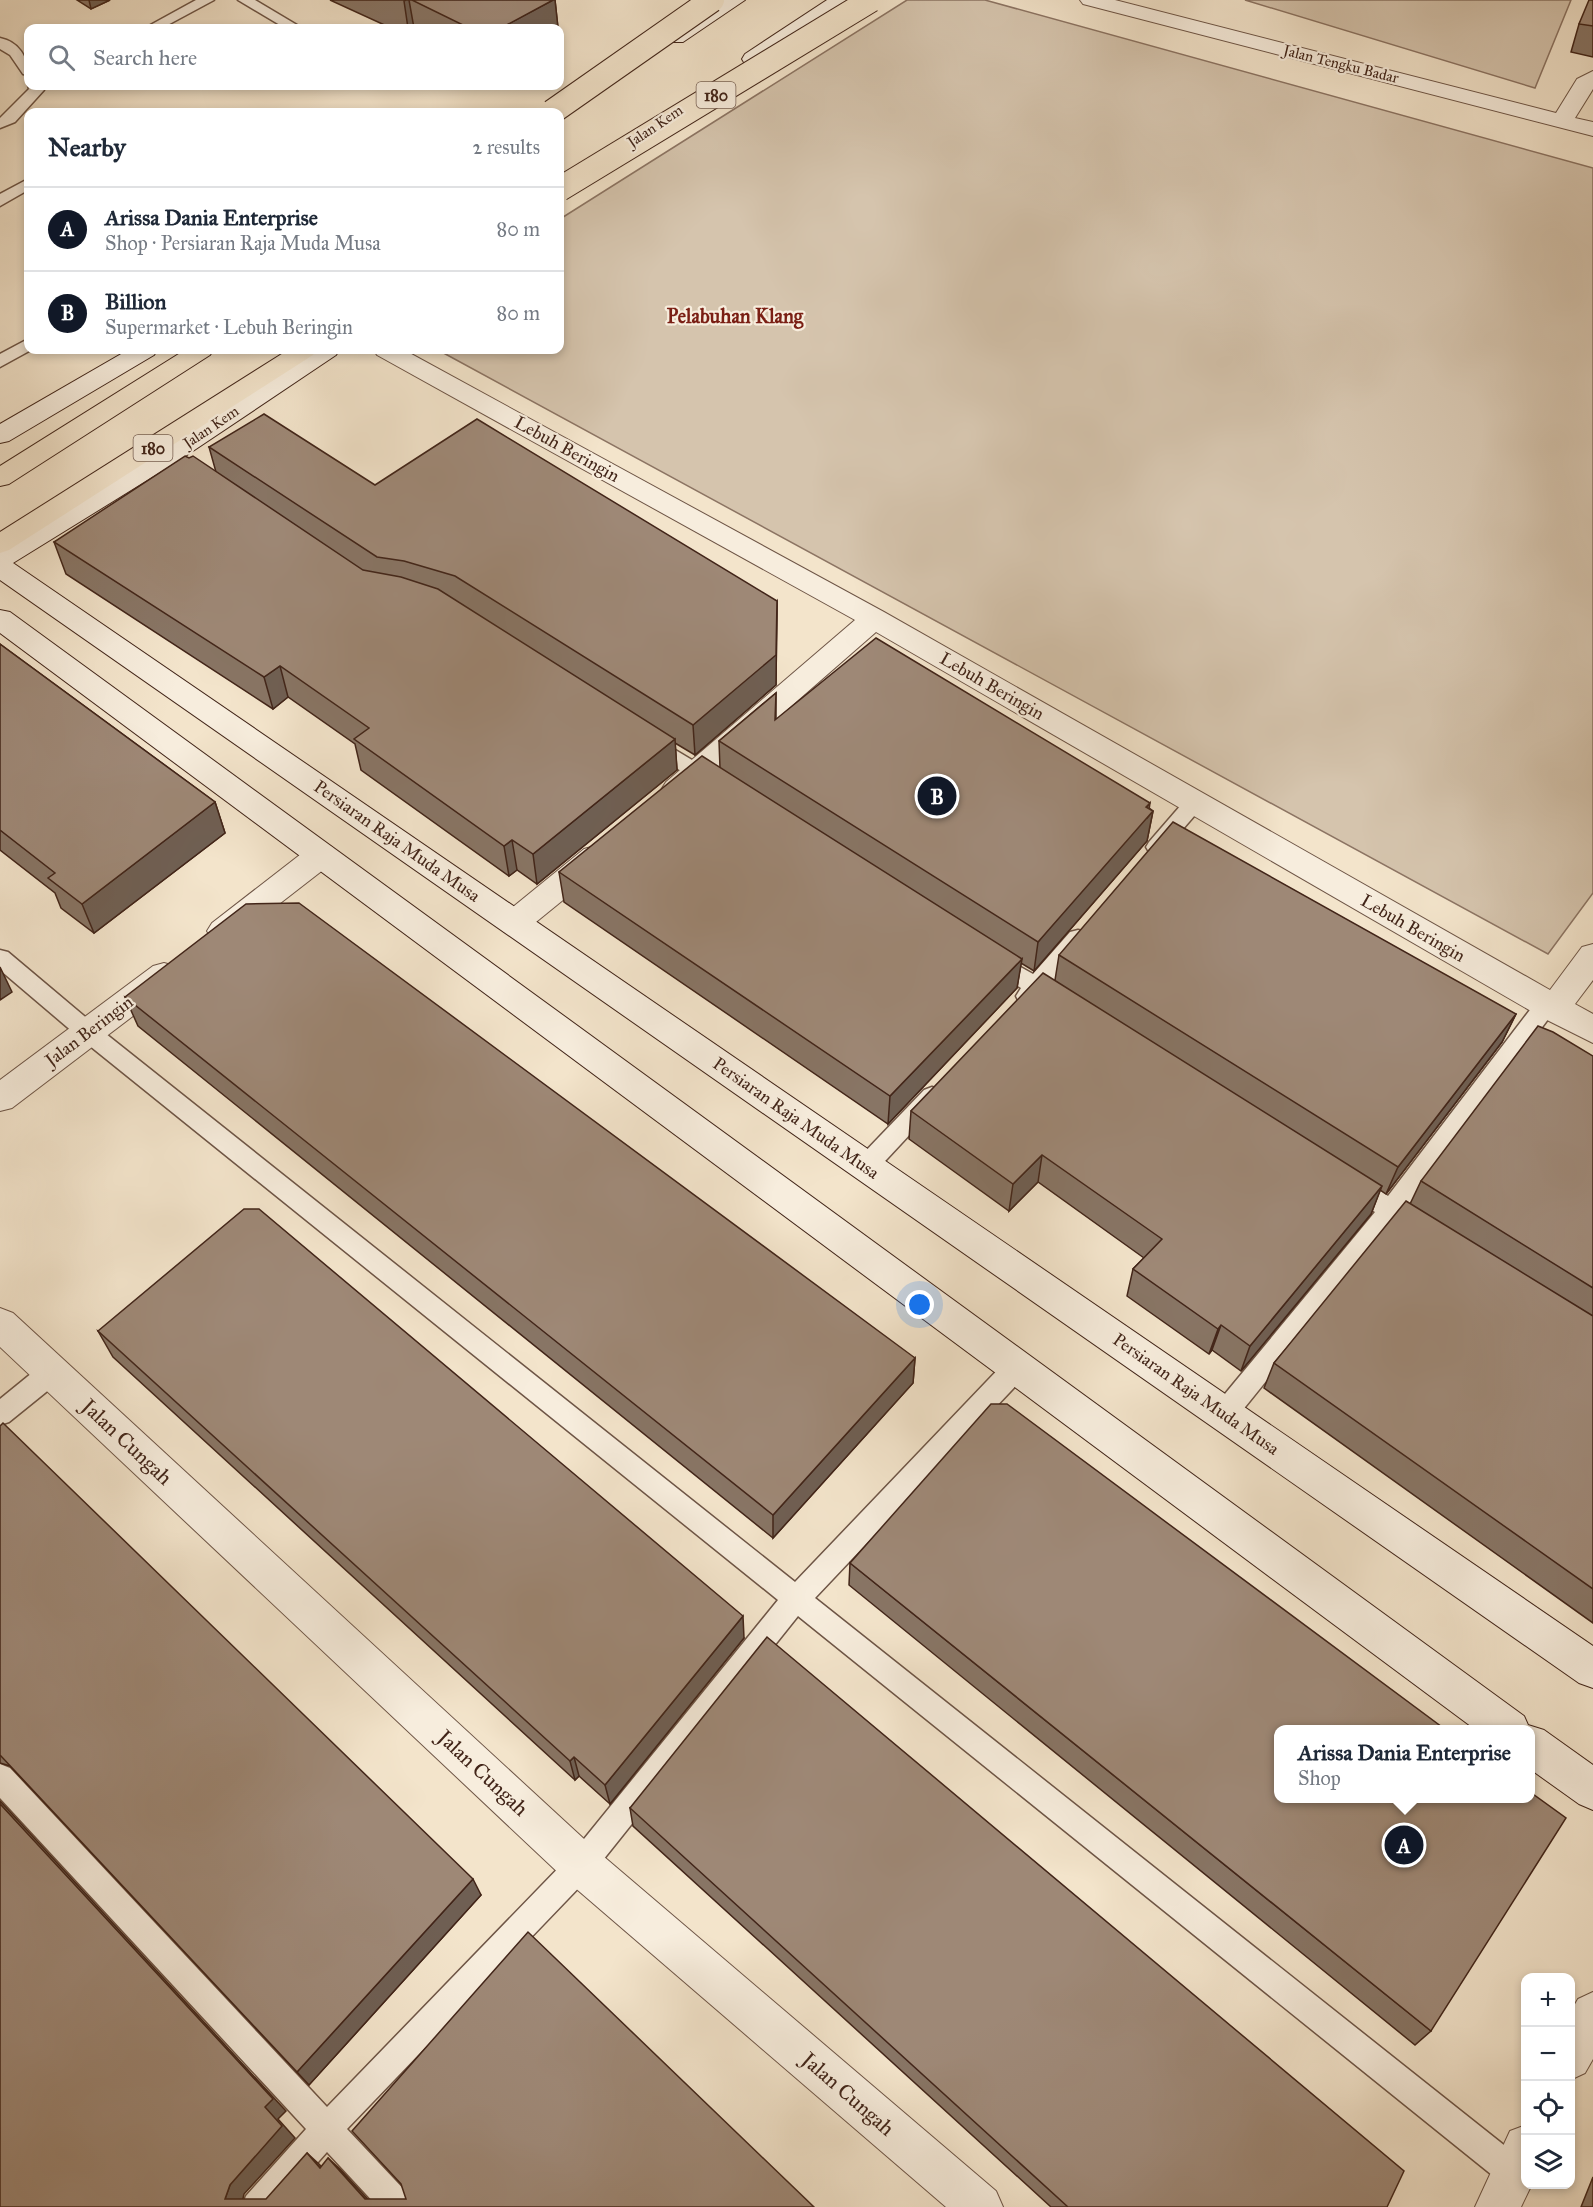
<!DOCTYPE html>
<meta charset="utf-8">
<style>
body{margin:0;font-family:"IM FELL Great Primer",serif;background:#f2f2f3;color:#1f2937}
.controls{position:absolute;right:18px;bottom:18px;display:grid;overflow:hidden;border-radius:12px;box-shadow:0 3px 9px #0003}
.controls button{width:54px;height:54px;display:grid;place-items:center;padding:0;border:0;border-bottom:2px solid #e0e1e3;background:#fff;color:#1f2937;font:30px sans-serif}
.you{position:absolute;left:920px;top:1305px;width:21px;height:21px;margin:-15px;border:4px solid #fff;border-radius:50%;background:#1a73e8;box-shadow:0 0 0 9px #1a73e833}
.badge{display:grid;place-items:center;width:39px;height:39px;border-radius:50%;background:#111827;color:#fff;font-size:20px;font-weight:700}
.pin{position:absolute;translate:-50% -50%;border:3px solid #fff;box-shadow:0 2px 6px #0006}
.popup{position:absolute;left:1274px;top:1725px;width:261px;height:78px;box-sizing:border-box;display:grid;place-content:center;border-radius:12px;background:#fff;filter:drop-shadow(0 2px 4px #0005);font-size:20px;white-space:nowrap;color:#747a83}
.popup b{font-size:22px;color:#1f2937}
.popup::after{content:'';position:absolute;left:50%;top:100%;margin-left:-12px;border:12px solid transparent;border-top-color:#fff}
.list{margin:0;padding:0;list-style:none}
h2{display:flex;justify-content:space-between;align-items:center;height:78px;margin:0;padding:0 24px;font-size:26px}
h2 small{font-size:20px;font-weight:400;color:#747a83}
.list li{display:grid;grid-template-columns:39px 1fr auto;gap:18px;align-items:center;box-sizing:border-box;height:84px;padding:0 24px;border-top:2px solid #e0e1e3}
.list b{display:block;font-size:22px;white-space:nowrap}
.list p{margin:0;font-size:20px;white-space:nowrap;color:#747a83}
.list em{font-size:20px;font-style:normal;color:#747a83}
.icon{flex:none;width:33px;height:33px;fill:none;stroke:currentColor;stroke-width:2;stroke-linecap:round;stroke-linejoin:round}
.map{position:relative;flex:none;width:1593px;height:2207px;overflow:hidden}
.search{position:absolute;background:#fff;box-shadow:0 3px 9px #0003;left:24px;top:24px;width:540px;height:66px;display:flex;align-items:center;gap:15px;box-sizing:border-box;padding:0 21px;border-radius:12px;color:#747a83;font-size:22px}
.panel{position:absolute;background:#fff;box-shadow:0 3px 9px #0003;left:24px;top:108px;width:540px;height:246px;border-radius:12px}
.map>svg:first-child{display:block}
.green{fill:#d5c4ad;stroke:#8c7463;stroke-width:1.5}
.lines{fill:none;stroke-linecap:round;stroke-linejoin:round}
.service-casing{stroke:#6e5546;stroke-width:3}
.minor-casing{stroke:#6e5546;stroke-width:2}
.secondary-casing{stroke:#422519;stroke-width:2}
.primary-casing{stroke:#422519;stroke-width:2}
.service{fill:#f7eddd;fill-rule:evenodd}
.minor{fill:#f7eddd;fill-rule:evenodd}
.secondary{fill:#f7eddd;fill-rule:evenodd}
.primary{fill:#f3e4cb;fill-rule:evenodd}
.primary-bridge-casing{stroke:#422519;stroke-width:26;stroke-linecap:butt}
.primary-bridge{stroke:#f3e4cb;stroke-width:24}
.wall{fill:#887565;stroke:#422519;stroke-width:1.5}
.shaded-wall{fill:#6f5f53;stroke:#422519;stroke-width:1.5}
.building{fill:#9e8876;stroke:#422519;stroke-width:1.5}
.labels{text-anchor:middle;stroke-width:4.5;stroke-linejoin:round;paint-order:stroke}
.far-street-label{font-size:15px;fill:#422519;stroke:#f7eddd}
.shield{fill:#f7eddd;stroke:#786154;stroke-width:1.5}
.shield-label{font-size:16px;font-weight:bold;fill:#422519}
.street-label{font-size:18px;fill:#422519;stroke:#f7eddd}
.far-district-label{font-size:20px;font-weight:bold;fill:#7a1f14;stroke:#f7eddd}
.near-street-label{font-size:21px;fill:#422519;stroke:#f7eddd}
</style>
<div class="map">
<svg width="1593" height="2207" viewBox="0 0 1593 2207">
<rect width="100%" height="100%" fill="#f3e4cb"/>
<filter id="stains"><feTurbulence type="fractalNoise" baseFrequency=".00333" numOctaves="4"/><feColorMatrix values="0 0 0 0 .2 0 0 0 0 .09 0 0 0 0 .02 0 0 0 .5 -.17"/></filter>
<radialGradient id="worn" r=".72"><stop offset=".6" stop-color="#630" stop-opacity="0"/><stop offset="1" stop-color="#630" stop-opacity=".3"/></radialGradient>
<g class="green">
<path d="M907 0H985L1593 168V893L1548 954 438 350H560V219Z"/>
<path d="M1245 0H1571L1535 88Z"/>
</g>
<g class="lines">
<defs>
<g id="service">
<path d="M196 0H214L162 28H145Z"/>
<path d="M238 0H255L302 28H285Z"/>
<path d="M0 38C19 42 28 57 28 75L23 74 10 55 0 49Z"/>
<path d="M28 85 42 86 44 90 15 122 0 128V118L29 89Z"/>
<path d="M28 179V190L0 206V194Z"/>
<path d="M28 339V350H31L0 367V354Z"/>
<path d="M652 736 717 775 720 780 717 785 710 787 703 785 645 748 642 743 645 738Z"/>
<path d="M1195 795 1202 797 1205 802 1202 807 1163 852 1156 855 1149 852 1146 847 1149 842 1188 797Z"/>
<path d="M1078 930 1086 932 1089 938 1050 985 1065 994 1068 1000 1065 1006 1057 1009 1038 999 1027 1005 1019 1002 1016 996 1021 988 986 966 983 960 986 954 994 952 1033 974 1070 932Z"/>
<path d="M0 950 8 952 96 1026 795 1582 1008 1359 1017 1356 1026 1359 1029 1367 1026 1375 815 1598 1524 2161V2183L1513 2187 1502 2183 798 1616 591 1875 347 2129 410 2196 414 2207H378L327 2152 278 2207H242L246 2196 306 2129 0 1798V1764L10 1768 327 2107 571 1855 778 1600 80 1038 0 970Z"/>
<path d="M1547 995 1555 998 1558 1004 1555 1010 1406 1208 1428 1222 1432 1229 1428 1236 1420 1239 1393 1224 1233 1422 1224 1425 1215 1422 1212 1414 1215 1406 1375 1212 1342 1191 1338 1184 1342 1177C1358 1171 1374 1187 1388 1196L1539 998Z"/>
<path d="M932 1087 940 1090 943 1096 940 1102 874 1173 866 1176 858 1173 855 1166 858 1159 924 1090Z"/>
<path d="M52 1361 61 1364 64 1372 61 1380 9 1422 0 1425V1399L43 1364Z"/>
</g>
<g id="minor">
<path d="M1080 0H1115L1556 113 1577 79 1593 71V89L1575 118 1593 122V136L1083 4Z"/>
<path d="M374 350H404L884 612 1550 990 1582 947 1593 944V980L1575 1004 1593 1014V1043L1543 1018 876 632 686 798 676 801 666 798 661 790 666 782 855 620 377 355Z"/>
<path d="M321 844 332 847 336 855 332 863 234 939 223 943 212 939 207 931 212 923 310 847Z"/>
<path d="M595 846 606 849 610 857 606 865 525 931 514 935 503 931 498 923 503 915 584 849Z"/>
<path d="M164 963 175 966 180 975 175 984 12 1108 0 1111V1080L153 966Z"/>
<path d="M0 1308 13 1313 596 1850 996 2191 1003 2207H946L566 1880 0 1347Z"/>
<path d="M1593 1992V2059L1585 2073 1570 2080V2013L1578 1999Z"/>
<path d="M1526 2125V2184H1532L1521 2207H1475L1510 2131Z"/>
</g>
<g id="secondary">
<path d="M720 0H745L683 42H667L664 37 667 32Z"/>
<path d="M827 0H851L761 64H745L742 59 745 54Z"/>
<path d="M128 350H157L154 355 9 441 0 443V424Z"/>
<path d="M311 350H339L336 355 178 461 13 563 1593 1646V1688L1579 1683 0 580V547L160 449Z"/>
<path d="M0 610 10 612 1524 1716 1528 1725 1544 1730 1593 1765V1810L1579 1804 1530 1769V1730H1476L0 633Z"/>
</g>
<g id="primary">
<path d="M185 350H213L210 355 9 484 0 486V466Z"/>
<path d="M288 350H316L313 355 9 550 0 553V532Z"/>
</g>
</defs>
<use href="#service" class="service-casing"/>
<use href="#minor" class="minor-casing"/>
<use href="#secondary" class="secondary-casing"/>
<use href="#primary" class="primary-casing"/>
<use href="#service" class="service"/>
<use href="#minor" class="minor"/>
<use href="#secondary" class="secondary"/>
<use href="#primary" class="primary"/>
<defs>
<g id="primary-bridge">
<path d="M552 112 712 0"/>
<path d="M560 189 871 0"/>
</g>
</defs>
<use href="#primary-bridge" class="primary-bridge-casing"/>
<use href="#primary-bridge" class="primary-bridge"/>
</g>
<g class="wall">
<path d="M77 0H110L91 9Z"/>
<path d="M330 0H555L558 28H391Z"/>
<path d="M1593 0V57L1571 52 1579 24Z"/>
<path d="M209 447 375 485 777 601 776 685 695 755 675 743 677 770 537 884 517 870 509 876 361 770 355 744 288 697 273 709 66 574 54 542 216 472Z"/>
<path d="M0 644 215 802 225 833 94 933 61 908 55 893 0 850Z"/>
<path d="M776 693V719L1149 808 1153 811 1147 841 1034 971 1021 963 1017 988 888 1124 564 902 559 872 720 768 719 741Z"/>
<path d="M1059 955 1516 1014 1502 1042 1386 1194 1380 1190 1371 1214 1241 1371 1212 1350 1209 1354 1127 1296 1133 1269 1144 1258 1038 1182 1009 1211 909 1139 911 1111 1055 980Z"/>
<path d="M125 997 915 1358 913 1383 773 1538 138 1026Z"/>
<path d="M1593 1056V1623L1264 1388 1274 1363 1410 1204 1421 1181Z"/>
<path d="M98 1331 744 1638 610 1804 579 1776 575 1780 113 1357Z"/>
<path d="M0 1426 481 1895 309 2085 10 1766 0 1763Z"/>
<path d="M850 1563 1431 2031 1415 2045 849 1585Z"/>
<path d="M630 1808 1387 2207H1051L633 1826Z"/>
<path d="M1593 2177V2207H1581Z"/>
</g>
<g class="shaded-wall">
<path d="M89 0H110L91 9Z"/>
<path d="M406 0H409L414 28H408L404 1Z"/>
<path d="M553 0H555L558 28H501Z"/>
<path d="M777 601 776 685 695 755 693 725Z"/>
<path d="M280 666 288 697 273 709 264 677Z"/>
<path d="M675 739 677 770 537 884 533 854Z"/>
<path d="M215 802 225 833 94 933 82 904Z"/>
<path d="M1150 803 1148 817 1153 811 1147 841 1034 971 1038 942Z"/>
<path d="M512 840 517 870 509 876 504 846Z"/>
<path d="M1022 959 1017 988 888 1124 890 1096Z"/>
<path d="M0 967 12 992 0 1000Z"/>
<path d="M1516 1014 1502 1042 1386 1194 1398 1167Z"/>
<path d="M1042 1155 1038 1182 1009 1211 1013 1184Z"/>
<path d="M1382 1186 1371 1214 1241 1371 1250 1346Z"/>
<path d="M1221 1325 1212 1350 1209 1354 1218 1329Z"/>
<path d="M915 1358 913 1383 773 1538V1515Z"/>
<path d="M743 1616 744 1638 610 1804 605 1785Z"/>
<path d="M574 1757 579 1776 575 1780 570 1761Z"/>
<path d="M0 1801 286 2111 278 2119 295 2138 244 2194 241 2207 225 2199 230 2185 265 2107 0 1804Z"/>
<path d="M473 1879 481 1895 309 2085 297 2072Z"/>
<path d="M307 2153 319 2164 332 2178 320 2168Z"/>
<path d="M328 2158 340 2169 375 2207 365 2199Z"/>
</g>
<g class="building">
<path d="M412 0H553L501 28H469Z"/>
<path d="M1589 0H1593V26L1579 24Z"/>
<path d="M264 414 375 485 477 419 777 601 776 655 693 725 455 576 404 561 377 557 209 447Z"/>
<path d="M185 456 189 458 193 456 363 570 401 577 438 589 675 739 533 854 512 840 504 846 354 739 369 728 280 666 264 677 54 542Z"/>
<path d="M876 638 1150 803 1146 807 1153 811 1038 942 719 741 776 693 775 720Z"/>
<path d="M0 644 215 802 82 904 48 878 55 873 0 830Z"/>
<path d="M702 756 1022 959 890 1096 559 872Z"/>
<path d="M1173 822 1516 1014 1398 1167 1059 955Z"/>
<path d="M299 903 915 1358 773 1515 125 997 246 904Z"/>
<path d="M1043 973 1382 1186 1250 1346 1221 1325 1218 1329 1133 1269 1162 1239 1042 1155 1013 1184 911 1111Z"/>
<path d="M1538 1026 1553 1032 1593 1056V1288L1421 1181Z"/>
<path d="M1406 1201 1593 1316V1589L1274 1363Z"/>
<path d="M244 1209H259L743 1616 605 1785 574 1757 570 1761 98 1331Z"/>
<path d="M991 1404H1007L1446 1730H1278V1798H1530V1792L1566 1818 1431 2031 850 1563Z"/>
<path d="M3 1423 473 1879 297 2072 0 1755V1426Z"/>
<path d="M767 1637 1404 2171 1387 2207H1068L630 1808Z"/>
<path d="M0 1804 273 2099 265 2107 282 2126 230 2185 225 2199H266L307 2153 320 2168 328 2158 365 2199H406L401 2184 352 2131 528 1932 814 2207H0Z"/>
</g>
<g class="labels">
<g class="far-street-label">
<text transform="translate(1341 64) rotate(14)" y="5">Jalan Tengku Badar</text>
<text transform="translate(655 126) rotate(-34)" y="5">Jalan Kem</text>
<text transform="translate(211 427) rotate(-34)" y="5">Jalan Kem</text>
</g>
<g class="shield">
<rect x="696.5" y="82" width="39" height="26" rx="4.5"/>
<rect x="133.5" y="435" width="39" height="26" rx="4.5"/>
</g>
<g class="shield-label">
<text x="716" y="101">180</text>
<text x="153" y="454">180</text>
</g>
<g class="street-label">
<text transform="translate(567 449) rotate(29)" y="6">Lebuh Beringin</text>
<text transform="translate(992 686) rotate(30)" y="6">Lebuh Beringin</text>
<text transform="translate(397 841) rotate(35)" y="6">Persiaran Raja Muda Musa</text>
<text transform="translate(1413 928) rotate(30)" y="6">Lebuh Beringin</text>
<text transform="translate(89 1031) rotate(-37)" y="6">Jalan Beringin</text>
<text transform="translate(796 1118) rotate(35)" y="6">Persiaran Raja Muda Musa</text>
<text transform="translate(1196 1394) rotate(35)" y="6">Persiaran Raja Muda Musa</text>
</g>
<g class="far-district-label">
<text x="735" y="323">Pelabuhan Klang</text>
</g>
<g class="near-street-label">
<text transform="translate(127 1442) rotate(43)" y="7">Jalan Cungah</text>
<text transform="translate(483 1773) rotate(43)" y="7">Jalan Cungah</text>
<text transform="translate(848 2094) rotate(41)" y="7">Jalan Cungah</text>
</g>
</g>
<rect width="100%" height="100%" filter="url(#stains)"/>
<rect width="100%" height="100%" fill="url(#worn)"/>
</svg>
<div class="controls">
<button>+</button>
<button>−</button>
<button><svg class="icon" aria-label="locate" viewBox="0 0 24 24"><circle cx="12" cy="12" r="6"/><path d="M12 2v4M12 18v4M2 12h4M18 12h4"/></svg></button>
<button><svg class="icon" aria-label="layers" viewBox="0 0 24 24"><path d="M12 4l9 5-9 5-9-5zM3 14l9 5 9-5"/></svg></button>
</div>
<div class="you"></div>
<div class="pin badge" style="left:1404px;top:1845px">A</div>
<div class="popup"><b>Arissa Dania Enterprise</b>Shop</div>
<div class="pin badge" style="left:937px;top:796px">B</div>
<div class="search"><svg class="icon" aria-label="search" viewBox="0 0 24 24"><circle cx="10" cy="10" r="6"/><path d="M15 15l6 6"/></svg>Search here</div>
<section class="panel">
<h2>Nearby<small>2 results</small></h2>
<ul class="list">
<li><span class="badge">A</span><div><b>Arissa Dania Enterprise</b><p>Shop · Persiaran Raja Muda Musa</p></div><em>80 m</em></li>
<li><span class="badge">B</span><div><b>Billion</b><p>Supermarket · Lebuh Beringin</p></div><em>80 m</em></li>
</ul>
</section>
</div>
